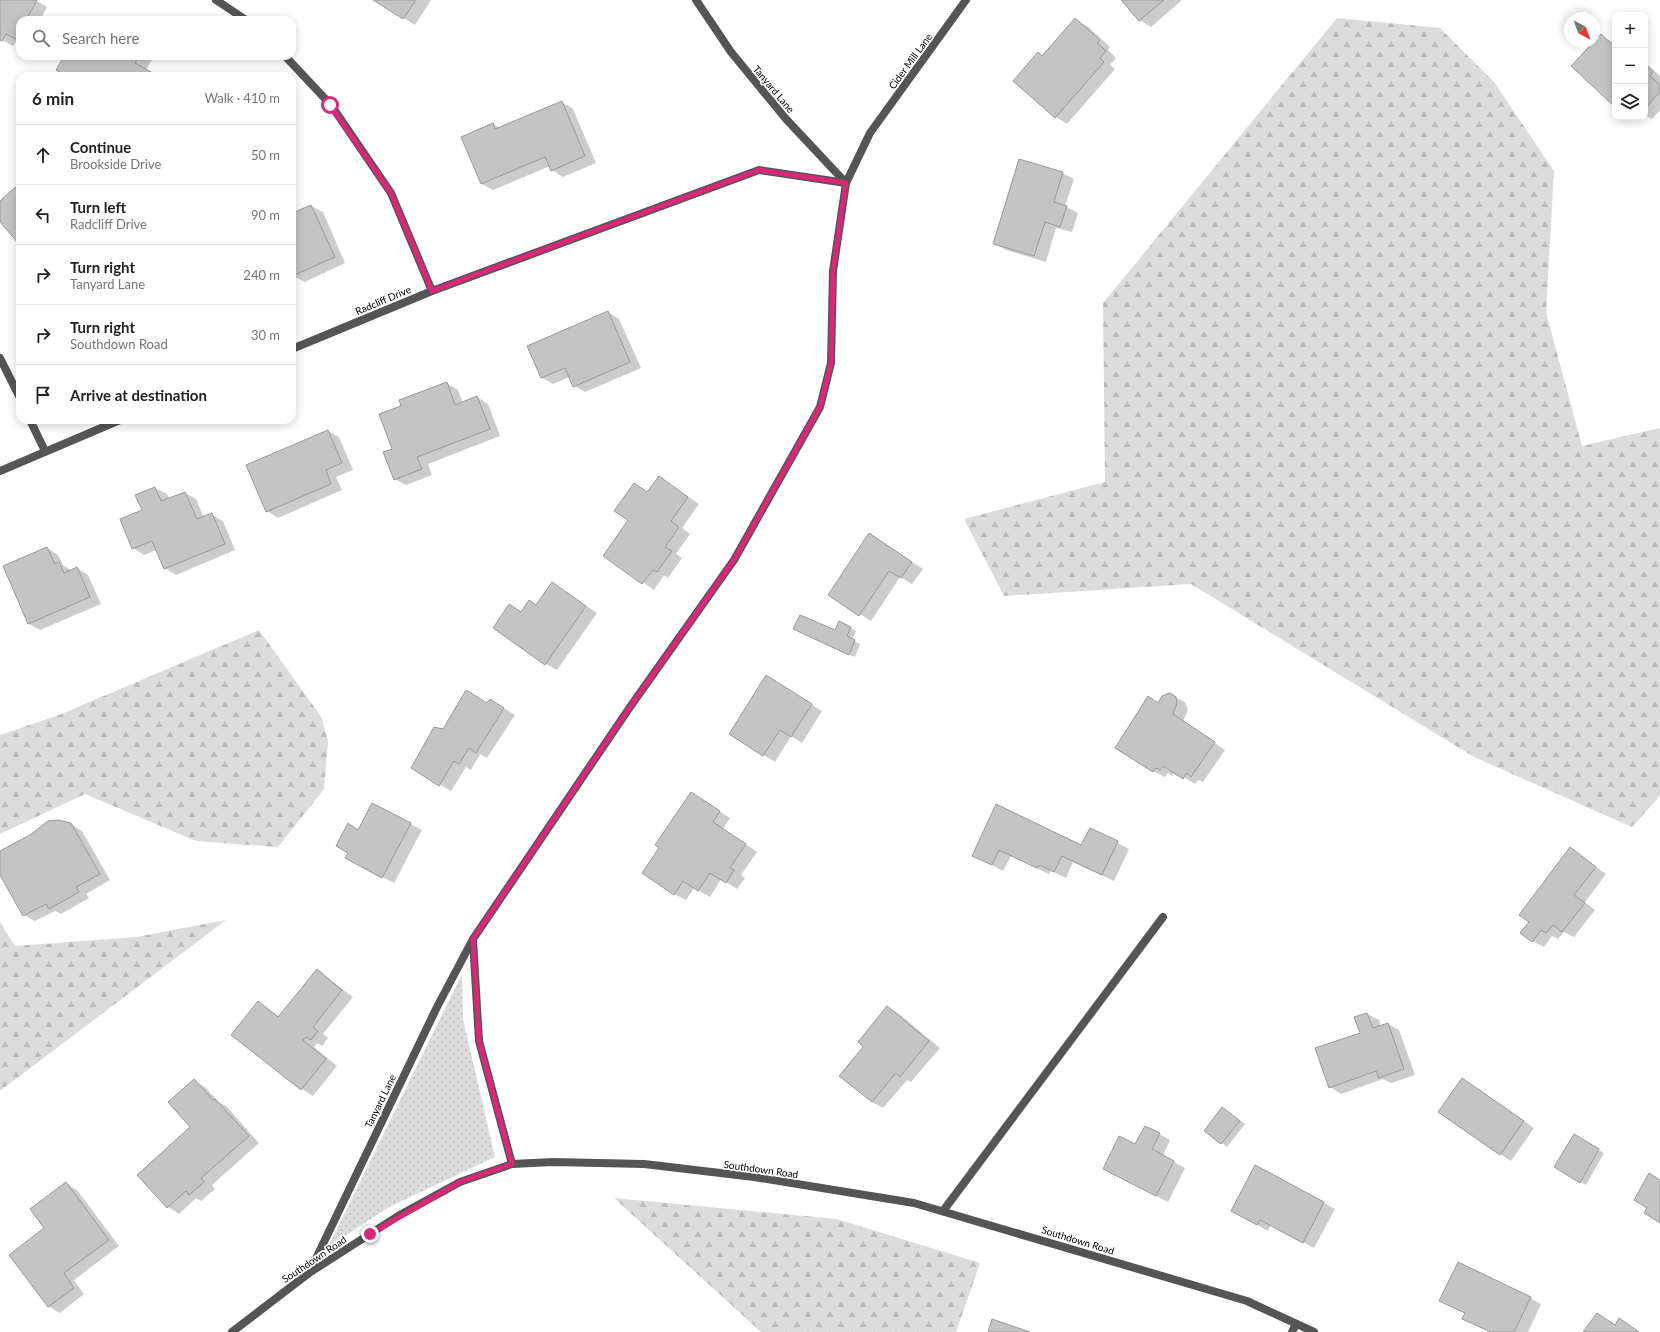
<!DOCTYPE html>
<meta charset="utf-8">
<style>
body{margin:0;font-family:Lato,sans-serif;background:#f2f2f2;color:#222}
.controls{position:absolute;right:12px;top:12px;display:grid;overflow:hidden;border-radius:8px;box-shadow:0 2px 10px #0003}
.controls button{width:36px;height:36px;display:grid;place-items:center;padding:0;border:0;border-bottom:1px solid #e0e0e0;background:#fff;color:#222;font:20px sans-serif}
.compass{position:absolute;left:1564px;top:12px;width:36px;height:36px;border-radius:50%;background:#fff;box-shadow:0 2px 10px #0003;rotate:139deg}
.stop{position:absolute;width:12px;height:12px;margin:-9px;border:3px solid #db2777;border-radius:50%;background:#fff}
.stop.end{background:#db2777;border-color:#fff;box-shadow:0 1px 4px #0008}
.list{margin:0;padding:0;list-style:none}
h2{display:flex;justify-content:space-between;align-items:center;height:52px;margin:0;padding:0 16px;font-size:17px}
h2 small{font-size:13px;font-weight:400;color:#767676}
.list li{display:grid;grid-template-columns:26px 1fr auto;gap:12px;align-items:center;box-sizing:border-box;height:60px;padding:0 16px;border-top:1px solid #e0e0e0}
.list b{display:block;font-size:15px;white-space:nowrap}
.list p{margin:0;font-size:13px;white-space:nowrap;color:#767676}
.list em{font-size:13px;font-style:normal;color:#767676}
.icon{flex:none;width:22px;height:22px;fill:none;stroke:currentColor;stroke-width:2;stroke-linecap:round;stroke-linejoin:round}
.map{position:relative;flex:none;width:1660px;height:1332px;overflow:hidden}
.search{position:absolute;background:#fff;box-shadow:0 2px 10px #0003;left:16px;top:16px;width:280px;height:44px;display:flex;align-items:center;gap:10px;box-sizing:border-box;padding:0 14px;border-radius:12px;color:#767676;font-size:15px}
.panel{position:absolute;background:#fff;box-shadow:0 2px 10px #0003;left:16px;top:72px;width:280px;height:352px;border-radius:12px}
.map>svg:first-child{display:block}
.green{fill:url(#green-dots)}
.forest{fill:url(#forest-firs)}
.shadow{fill:#0003}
.building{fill:#c4c4c4;stroke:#999}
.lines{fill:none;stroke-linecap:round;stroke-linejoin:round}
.service{stroke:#555;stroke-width:8}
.minor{stroke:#555;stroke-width:8}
.route{stroke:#db2777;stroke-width:5}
.labels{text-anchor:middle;stroke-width:3.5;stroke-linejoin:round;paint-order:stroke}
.street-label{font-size:10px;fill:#000;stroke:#fff}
</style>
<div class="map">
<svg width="1660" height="1332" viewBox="0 0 1660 1332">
<defs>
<pattern id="green-dots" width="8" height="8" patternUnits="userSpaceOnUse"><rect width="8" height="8" fill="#dcdcdc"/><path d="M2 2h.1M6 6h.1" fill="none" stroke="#bbb" stroke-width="1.8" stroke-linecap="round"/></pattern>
<pattern id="forest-firs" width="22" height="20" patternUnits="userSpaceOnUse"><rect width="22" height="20" fill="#dcdcdc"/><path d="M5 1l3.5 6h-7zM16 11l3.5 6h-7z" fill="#bbb"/></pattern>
</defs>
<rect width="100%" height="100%" fill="#fff"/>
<path class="green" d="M462 974 463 1019 495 1157 389 1207 328 1247Z"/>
<g class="forest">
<path d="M1337 18 1440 28 1494 82 1554 171 1546 312 1582 446 1660 428V796L1632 827 1474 757 1191 584 1004 596 964 519 1105 482 1103 303Z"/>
<path d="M259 630 322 718 328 742 324 789 278 847 196 841 85 794 0 834V735L59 715Z"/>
<path d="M226 920 0 1091V922L15 946 136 937Z"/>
<path d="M614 1198 837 1219 980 1263 956 1332H761Z"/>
</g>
<g class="shadow">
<path d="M0 0H35L47 7 40 20H20V41L18 39 13 46 0 39Z"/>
<path d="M375 0H431L415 25Z"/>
<path d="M1122 0H1182L1151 27 1140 20Z"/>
<path d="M1075 20 1087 26 1110 47 1108 50 1116 58 1110 65 1115 69 1067 124 1056 117 1038 54 1043 57Z"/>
<path d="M1601 35 1615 44V105Z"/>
<path d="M66 56H154L146 70 157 76H68Z"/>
<path d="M1645 62 1660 76V110L1652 119 1645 115Z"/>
<path d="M562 102 573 109 596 163 563 177 552 170 550 166 493 190 482 184 493 124 500 128Z"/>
<path d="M1062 173 1074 179 1065 206 1078 213 1072 232 1056 228 1046 262 1006 250 994 243Z"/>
<path d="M311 206 323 212 345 263 305 282 297 278 292 280V214Z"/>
<path d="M608 312 619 319 641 368 585 392 574 386 570 377 553 384 542 378 528 346Z"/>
<path d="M446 383 458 390 463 403 477 397 488 404 500 436 428 464 432 475 406 485 394 479V450L403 406Z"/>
<path d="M328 431 339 437 353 470 336 477 342 490 278 518 267 511Z"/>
<path d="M659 477 699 504 682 528 690 534 676 554 682 558 668 578 664 575 654 590 605 556 630 520 635 484 648 493Z"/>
<path d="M155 488 167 494 169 499 185 493 196 499 204 518 212 515 223 521 235 550 176 575 165 568 157 550 144 555 133 548 143 510Z"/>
<path d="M870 534 923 569 912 584 900 577 871 621 830 595Z"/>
<path d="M47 548 58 555 63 565 71 570 77 568 88 575 101 604 40 630 29 624Z"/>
<path d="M552 583 597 613 557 670 546 664 510 605 522 612 536 605Z"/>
<path d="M840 622 856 631 852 640 860 644 855 657 800 632H835Z"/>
<path d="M777 683 822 711 802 743 791 736 775 762 730 734Z"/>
<path d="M1173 696 1185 702 1188 710 1183 721 1225 750 1203 782 1198 780 1195 784 1175 772 1172 776 1168 773 1165 777 1153 771 1158 704Z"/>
<path d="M488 704 501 706 515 715 487 758 480 754 471 770 466 767 451 791 412 768 443 730Z"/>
<path d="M702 800 730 818 723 829 757 852 741 875 745 878 737 889 721 879 710 897 694 888 686 900 674 894Z"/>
<path d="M373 804 422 830 394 883 358 864 359 831Z"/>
<path d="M996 806 1082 846 1090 829 1129 849 1114 881 1073 862 1066 878 1051 871 1049 874 1011 856 1003 871 973 855Z"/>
<path d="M71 824 82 831 110 880 86 894 89 898 61 914 55 911 35 921 24 915 0 873V852Z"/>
<path d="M1570 849 1606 874 1585 902 1595 910 1574 937 1564 932 1558 939 1552 936 1544 947 1532 941 1530 922Z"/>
<path d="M317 971 353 997 323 1034 328 1038 322 1046 317 1043 314 1047 337 1066 313 1096 302 1089 232 1035 258 1003 280 1017Z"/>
<path d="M888 1007 899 1014 940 1048 911 1082 907 1080 883 1108 872 1102 865 1046Z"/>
<path d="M1367 1014 1379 1020 1381 1026 1388 1024 1399 1030 1415 1075 1391 1083 1383 1079 1341 1094 1330 1087 1361 1034 1355 1018Z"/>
<path d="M1463 1079 1534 1128 1511 1161 1500 1154Z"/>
<path d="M194 1081 205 1087 219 1102 226 1106 259 1143 212 1185 215 1189 201 1201 196 1198 179 1214 168 1207 191 1127Z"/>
<path d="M1223 1108 1245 1124 1227 1147 1205 1130Z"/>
<path d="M1159 1134 1170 1140 1163 1156 1185 1168 1168 1202 1115 1175 1136 1146Z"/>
<path d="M1574 1136 1604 1153 1586 1185 1556 1167Z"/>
<path d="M66 1184 77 1190 119 1246 74 1280 84 1294 60 1313 48 1306 46 1228Z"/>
<path d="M1324 1203 1335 1209 1314 1248 1271 1225 1268 1231 1243 1217Z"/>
<path d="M1530 1298 1541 1304 1528 1332H1490L1475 1325 1466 1313Z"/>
</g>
<g class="building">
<path d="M0 0H37L26 20H20V31L16 39 6 34 2 41 0 40Z"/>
<path d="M373 0H416L403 19Z"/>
<path d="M1121 0H1164L1139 21Z"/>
<path d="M1075 18 1100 40 1097 43 1106 51 1100 58 1104 62 1055 118 1013 81 1038 52 1042 56Z"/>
<path d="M1601 34 1615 47V107L1571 66Z"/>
<path d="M64 56H139L135 63 153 73 151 76H66L56 70Z"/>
<path d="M1645 65 1653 72 1650 76 1660 85V92L1645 108Z"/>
<path d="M562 101 585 156 551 171 545 157 481 184 461 137 493 123 495 129Z"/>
<path d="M1019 159 1063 172 1054 202 1067 206 1060 227 1045 222 1034 256 993 244Z"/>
<path d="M20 183V242L19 244 0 222V201Z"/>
<path d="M311 205 335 257 292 276V213Z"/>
<path d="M608 311 630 362 573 387 565 368 541 378 527 346Z"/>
<path d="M447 382 455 405 477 396 490 429 417 457 422 469 394 480 383 452 392 449 379 414 401 406 399 400Z"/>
<path d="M328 430 342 463 326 470 331 484 266 512 246 465Z"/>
<path d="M659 476 688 497 671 521 679 527 665 547 672 551 657 572 653 570 642 584 603 556 628 520 614 511 634 483 647 492Z"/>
<path d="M155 487 161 501 185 492 197 519 212 513 225 544 164 569 152 541 132 549 120 519 142 510 135 495Z"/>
<path d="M869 533 912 562 901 578 889 571 859 616 828 595Z"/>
<path d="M47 547 55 564 59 562 64 573 77 567 90 597 28 624 3 566Z"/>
<path d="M552 582 586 606 545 665 493 628 509 604 521 612 529 600 536 605Z"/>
<path d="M800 615 835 630 839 621 851 627 847 636 855 640 849 655 793 629Z"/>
<path d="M766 675 812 704 791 737 780 730 763 756 729 734Z"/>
<path d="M466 690 487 703 490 699 504 708 476 753 469 748 459 764 454 761 439 786 411 768 434 727 443 729Z"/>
<path d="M1170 693 1176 697 1177 703 1173 714 1215 742 1191 777 1187 773 1183 779 1163 766 1160 770 1156 768 1153 772 1115 748 1148 696 1158 703 1162 696Z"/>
<path d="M691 792 720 811 713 822 746 844 730 868 734 870 726 883 710 873 698 891 683 881 674 895 642 873 659 848 655 845Z"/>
<path d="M372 803 411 823 382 878 345 858 348 853 336 846 348 823 358 830Z"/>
<path d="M996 804 1081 845 1090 828 1118 841 1102 875 1062 856 1054 872 1040 865 1037 868 999 850 992 865 972 856Z"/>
<path d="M58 820 71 823 100 874 76 887 79 892 49 909 46 904 23 916 0 875V851L30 835 48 821Z"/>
<path d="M1570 847 1596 867 1574 895 1585 903 1562 932 1553 925 1546 933 1541 930 1532 942 1520 933 1529 922 1519 915Z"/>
<path d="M317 969 342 990 313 1027 318 1031 311 1040 306 1037 303 1040 326 1059 301 1090 231 1035 258 1001 278 1017Z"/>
<path d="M887 1006 929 1041 900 1077 896 1073 872 1102 839 1076 863 1047 858 1042Z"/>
<path d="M1367 1013 1373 1028 1388 1023 1404 1069 1379 1078 1376 1071 1329 1088 1315 1048 1360 1033 1354 1017Z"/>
<path d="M1462 1078 1524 1121 1500 1155 1438 1112Z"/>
<path d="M194 1079 213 1100 215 1099 249 1136 201 1178 204 1182 189 1195 186 1191 167 1208 137 1175 190 1127 168 1102Z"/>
<path d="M1222 1107 1240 1121 1221 1144 1204 1131Z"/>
<path d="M1145 1126 1160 1133 1152 1149 1174 1161 1156 1196 1103 1169 1119 1136 1135 1144Z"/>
<path d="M1574 1134 1599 1149 1580 1183 1554 1167Z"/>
<path d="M1255 1165 1324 1202 1303 1243 1260 1220 1257 1225 1231 1211Z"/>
<path d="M1649 1173 1660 1180V1223L1644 1213 1647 1208 1634 1200Z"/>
<path d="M66 1182 109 1240 64 1273 74 1288 48 1307 9 1255 44 1228 30 1209Z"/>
<path d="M1458 1262 1531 1297 1514 1332H1491L1462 1319 1465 1313 1439 1301Z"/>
<path d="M1597 1313 1615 1325 1619 1318 1639 1332H1583Z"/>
<path d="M992 1319 1030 1332H988Z"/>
</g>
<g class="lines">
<g class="service">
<path d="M943 1211 1163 917"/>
<path d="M1292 1332 1296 1324"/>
</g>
<g class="minor">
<path d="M216 0 246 20"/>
<path d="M696 0 731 52 786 119 846 183"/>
<path d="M285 56 331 105 391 193 432 291"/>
<path d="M292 349 432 291 759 170 846 183"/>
<path d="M0 358 20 398"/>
<path d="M30 420 45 451"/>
<path d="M0 471 120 420"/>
<path d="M473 940 479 1041 512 1164"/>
<path d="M309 1273 437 1007 473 939 630 707 734 560 820 407 831 363 833 271 846 183 870 133 966 0"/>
<path d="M232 1332 309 1273 398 1216 460 1182 512 1164 553 1162 644 1164 754 1177 914 1203 1247 1301 1314 1332"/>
</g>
</g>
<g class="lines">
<path class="route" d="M330 105 391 193 432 291 759 170 846 183 833 271 831 363 820 407 734 560 630 707 473 939 479 1041 512 1164 460 1182 370 1234"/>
</g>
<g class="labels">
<g class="street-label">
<text transform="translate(910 61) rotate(-54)" y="4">Cider Mill Lane</text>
<text transform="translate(774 89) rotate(50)" y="4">Tanyard Lane</text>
<text transform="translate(383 300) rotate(-23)" y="4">Radcliff Drive</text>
<text transform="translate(380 1101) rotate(-64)" y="4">Tanyard Lane</text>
<text transform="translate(761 1169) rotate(8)" y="4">Southdown Road</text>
<text transform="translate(1078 1240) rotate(17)" y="4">Southdown Road</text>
<text transform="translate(314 1259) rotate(-34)" y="4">Southdown Road</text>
</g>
</g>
</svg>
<div class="controls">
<button>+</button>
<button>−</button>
<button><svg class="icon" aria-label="layers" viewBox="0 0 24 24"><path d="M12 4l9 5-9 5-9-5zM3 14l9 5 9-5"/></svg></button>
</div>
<svg class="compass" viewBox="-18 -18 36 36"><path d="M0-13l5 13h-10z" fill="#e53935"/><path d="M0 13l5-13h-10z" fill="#767676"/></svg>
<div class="stop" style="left:330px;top:105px"></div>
<div class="stop end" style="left:370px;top:1234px"></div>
<div class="search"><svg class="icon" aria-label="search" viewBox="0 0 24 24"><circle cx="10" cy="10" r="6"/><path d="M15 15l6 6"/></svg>Search here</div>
<section class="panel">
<h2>6 min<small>Walk · 410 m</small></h2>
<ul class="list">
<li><svg class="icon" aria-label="ahead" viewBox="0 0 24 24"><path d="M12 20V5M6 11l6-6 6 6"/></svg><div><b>Continue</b><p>Brookside Drive</p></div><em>50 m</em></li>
<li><svg class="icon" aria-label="left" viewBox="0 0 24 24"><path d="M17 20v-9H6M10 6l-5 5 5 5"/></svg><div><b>Turn left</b><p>Radcliff Drive</p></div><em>90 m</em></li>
<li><svg class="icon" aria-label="right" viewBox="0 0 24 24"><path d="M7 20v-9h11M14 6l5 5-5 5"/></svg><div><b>Turn right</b><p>Tanyard Lane</p></div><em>240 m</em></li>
<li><svg class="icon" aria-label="right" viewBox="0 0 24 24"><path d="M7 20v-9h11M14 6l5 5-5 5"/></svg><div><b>Turn right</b><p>Southdown Road</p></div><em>30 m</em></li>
<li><svg class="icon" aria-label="arrive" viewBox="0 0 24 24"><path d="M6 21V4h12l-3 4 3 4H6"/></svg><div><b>Arrive at destination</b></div></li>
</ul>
</section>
</div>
